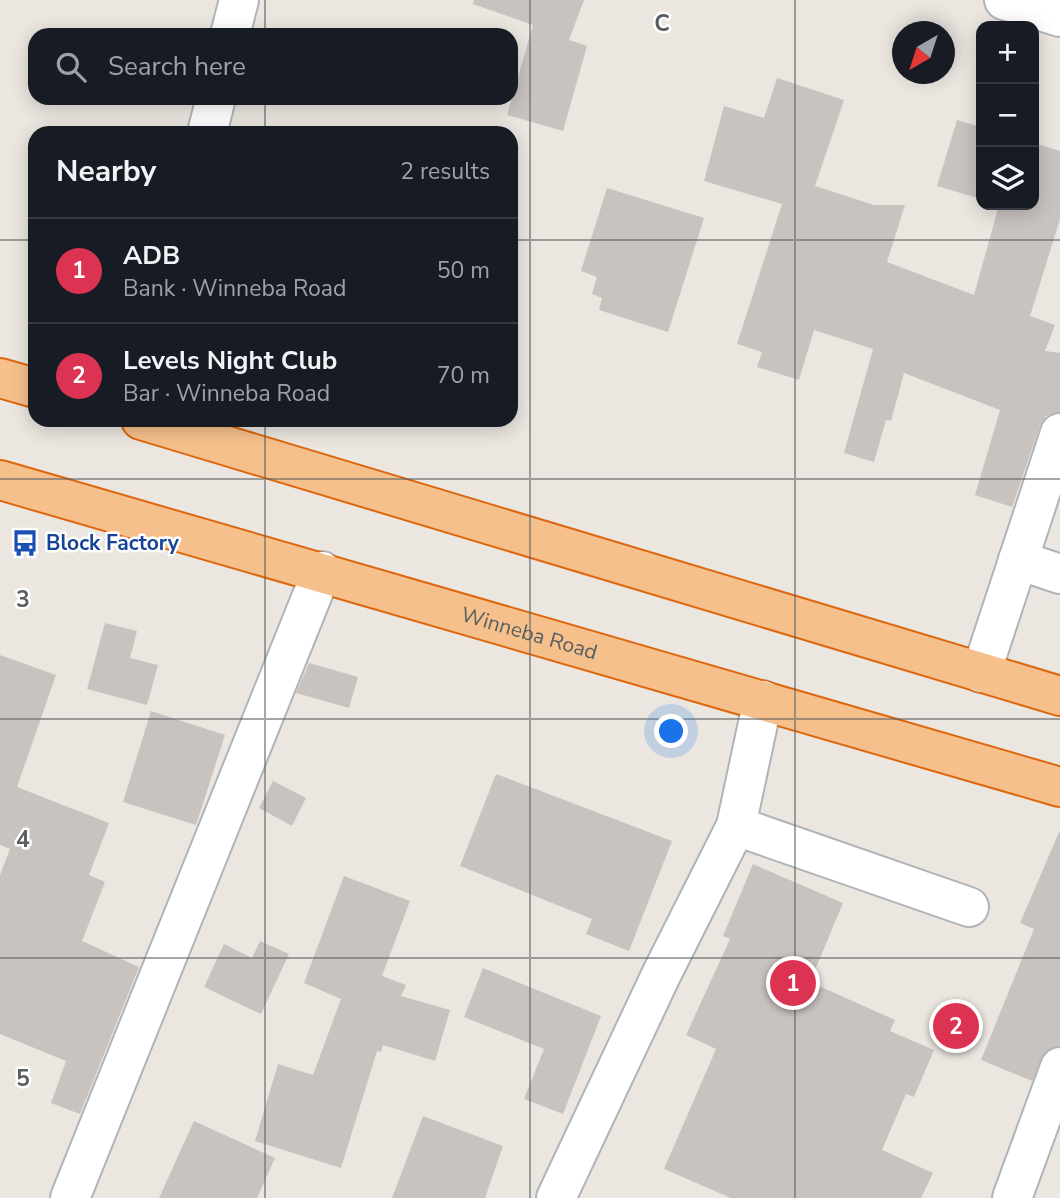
<!DOCTYPE html>
<meta charset="utf-8">
<style>
body{margin:0;font-family:"Nunito Sans",sans-serif;background:#242831;color:#f1f3f6}
.controls{position:absolute;right:21px;top:21px;display:grid;overflow:hidden;border-radius:14px;box-shadow:0 4px 18px #0003}
.controls button{width:63px;height:63px;display:grid;place-items:center;padding:0;border:0;border-bottom:2px solid #363941;background:#171b24;color:#f1f3f6;font:35px sans-serif}
.compass{position:absolute;left:892px;top:21px;width:63px;height:63px;border-radius:50%;background:#171b24;box-shadow:0 4px 18px #0003;rotate:219deg}
.you{position:absolute;left:672px;top:732px;width:24px;height:24px;margin:-18px;border:5px solid #fff;border-radius:50%;background:#1a73e8;box-shadow:0 0 0 10px #1a73e833}
.badge{display:grid;place-items:center;width:46px;height:46px;border-radius:50%;background:#dd3352;color:#fff;font-size:23px;font-weight:700}
.pin{position:absolute;translate:-50% -50%;border:4px solid #fff;box-shadow:0 2px 7px #0006}
.list{margin:0;padding:0;list-style:none}
h2{display:flex;justify-content:space-between;align-items:center;height:91px;margin:0;padding:0 28px;font-size:30px}
h2 small{font-size:23px;font-weight:400;color:#9ea1a6}
.list li{display:grid;grid-template-columns:46px 1fr auto;gap:21px;align-items:center;box-sizing:border-box;height:105px;padding:0 28px;border-top:2px solid #363941}
.list b{display:block;font-size:26px;white-space:nowrap}
.list p{margin:0;font-size:23px;white-space:nowrap;color:#9ea1a6}
.list em{font-size:23px;font-style:normal;color:#9ea1a6}
.icon{flex:none;width:38px;height:38px;fill:none;stroke:currentColor;stroke-width:2;stroke-linecap:round;stroke-linejoin:round}
.map{position:relative;flex:none;width:1060px;height:1198px;overflow:hidden}
.search{position:absolute;background:#171b24;box-shadow:0 4px 18px #0003;left:28px;top:28px;width:490px;height:77px;display:flex;align-items:center;gap:18px;box-sizing:border-box;padding:0 24px;border-radius:21px;color:#9ea1a6;font-size:26px}
.panel{position:absolute;background:#171b24;box-shadow:0 4px 18px #0003;left:28px;top:126px;width:490px;height:301px;border-radius:21px}
.map>svg:first-child{display:block}
.building{fill:#c8c3bf}
.lines{fill:none;stroke-linecap:round;stroke-linejoin:round}
.minor-casing{stroke:#b1b4b7;stroke-width:42}
.highway-casing{stroke:#dd670e;stroke-width:42}
.minor{stroke:#fff;stroke-width:38}
.highway{stroke:#f6c08c;stroke-width:38}
.grid{fill:none;stroke:#595e60;stroke-width:2;stroke-opacity:0.55}
.labels{text-anchor:middle;stroke-width:5;stroke-linejoin:round;paint-order:stroke}
.transit-label{font-size:21px;font-weight:bold;fill:#164399;stroke:#fff;text-anchor:start}
.street-label{font-size:21px;fill:#595e60;stroke:#fff}
.grid-label{font-size:23px;text-anchor:middle;font-weight:bold;fill:#595e60;stroke:#fff;stroke-width:5;stroke-linejoin:round;paint-order:stroke}
</style>
<div class="map">
<svg width="1060" height="1198" viewBox="0 0 1060 1198">
<rect width="100%" height="100%" fill="#ebe6e0"/>
<g class="building">
<path d="M474 0H584L569 40 587 46 563 131 507 115 533 25 473 4Z"/>
<path d="M777 78 844 100 815 186 874 205H905L887 262 974 295 999 205H1034V143L1060 151V219L1030 316 1055 325 1045 351 1060 353V412L1046 416 1040 426 1012 507 975 495 1000 410 904 373 891 421 886 420 874 462 844 453 873 349 814 330 799 380 757 367 762 352 737 344 782 204 704 181 724 106 764 118Z"/>
<path d="M957 120 981 127V199L937 186Z"/>
<path d="M607 188 704 218 668 332 599 310 602 298 592 294 597 277 581 271Z"/>
<path d="M105 623 137 631 130 658 158 665 147 705 87 689Z"/>
<path d="M0 655 56 675 17 787 109 823 89 875 105 882 82 941 139 967 80 1114 51 1103 66 1061 0 1034V875L10 849 0 845Z"/>
<path d="M309 663 358 677 349 708 296 693Z"/>
<path d="M151 711 225 735 196 825 123 802Z"/>
<path d="M496 774 672 841 629 951 586 934 592 919 460 866Z"/>
<path d="M273 781 306 798 292 826 259 808Z"/>
<path d="M1060 830V1046L1046 1051 1032 1081 981 1060 1034 929 1020 923Z"/>
<path d="M753 864 843 903 810 982 895 1020 890 1031 934 1050 914 1097 906 1094 882 1150 933 1173 921 1198H731L664 1169 716 1049 686 1035 730 939 723 936Z"/>
<path d="M344 876 410 901 382 976 406 985 401 996 450 1010 435 1061 383 1045 381 1052 377 1051 341 1168 255 1141 278 1064 313 1075 341 999 304 983Z"/>
<path d="M260 941 289 954 261 1014 204 987 224 944 252 958Z"/>
<path d="M483 968 601 1016 563 1114 524 1099 544 1049 464 1017Z"/>
<path d="M423 1116 503 1146 485 1198H392Z"/>
<path d="M194 1121 275 1158 257 1198H159Z"/>
</g>
<g class="lines">
<defs>
<g id="minor">
<path d="M1004 0 1060 17"/>
<path d="M230 35 239 0"/>
<path d="M207 133 216 98"/>
<path d="M1018 560 1060 574"/>
<path d="M981 673 1060 433"/>
<path d="M736 826 969 907"/>
<path d="M70 1198 322 571"/>
<path d="M556 1198 662 973 736 826 763 700"/>
<path d="M1012 1198 1060 1067"/>
</g>
<g id="highway">
<path d="M0 378 35 388"/>
<path d="M141 420 1060 696"/>
<path id="s1" d="M0 480 1060 787"/>
</g>
</defs>
<use href="#minor" class="minor-casing"/>
<use href="#highway" class="highway-casing"/>
<use href="#minor" class="minor"/>
<use href="#highway" class="highway"/>
</g>
<path class="grid" d="M265 0V35M530 0V1198M795 0V1198M265 98V133M0 240H35M511 240H1060M265 420V1198M0 479H1060M0 719H1060M0 958H1060"/>
<defs>
<symbol id="bus-bare" viewBox="-9 -9 18 18"><path d="M-5-6H5V4H4V6H2V4H-2V6H-4V4H-5ZM-3.5-4V0h7V-4ZM-3.5 1.2v1.5H-2V1.2ZM2 1.2v1.5H3.5V1.2Z" fill="#1a4fb4" stroke="#fff" stroke-width="2.5" paint-order="stroke"/></symbol>
</defs>
<g fill-rule="evenodd">
<use href="#bus-bare" x="6" y="524" width="38" height="38"/>
</g>
<g class="labels">
<g class="transit-label">
<text x="46" y="550">Block Factory</text>
</g>
<g class="street-label">
<text dy="7" stroke="none"><textPath href="#s1" startOffset="551">Winneba Road</textPath></text>
</g>
</g>
<g class="grid-label">
<text x="662" y="31">C</text>
<text x="23" y="607">3</text>
<text x="23" y="847">4</text>
<text x="23" y="1086">5</text>
</g>
</svg>
<div class="controls">
<button>+</button>
<button>−</button>
<button><svg class="icon" aria-label="layers" viewBox="0 0 24 24"><path d="M12 4l9 5-9 5-9-5zM3 14l9 5 9-5"/></svg></button>
</div>
<svg class="compass" viewBox="-18 -18 36 36"><path d="M0-13l5 13h-10z" fill="#e53935"/><path d="M0 13l5-13h-10z" fill="#9ea1a6"/></svg>
<div class="you"></div>
<div class="pin badge" style="left:793px;top:983px">1</div>
<div class="pin badge" style="left:956px;top:1026px">2</div>
<div class="search"><svg class="icon" aria-label="search" viewBox="0 0 24 24"><circle cx="10" cy="10" r="6"/><path d="M15 15l6 6"/></svg>Search here</div>
<section class="panel">
<h2>Nearby<small>2 results</small></h2>
<ul class="list">
<li><span class="badge">1</span><div><b>ADB</b><p>Bank · Winneba Road</p></div><em>50 m</em></li>
<li><span class="badge">2</span><div><b>Levels Night Club</b><p>Bar · Winneba Road</p></div><em>70 m</em></li>
</ul>
</section>
</div>
